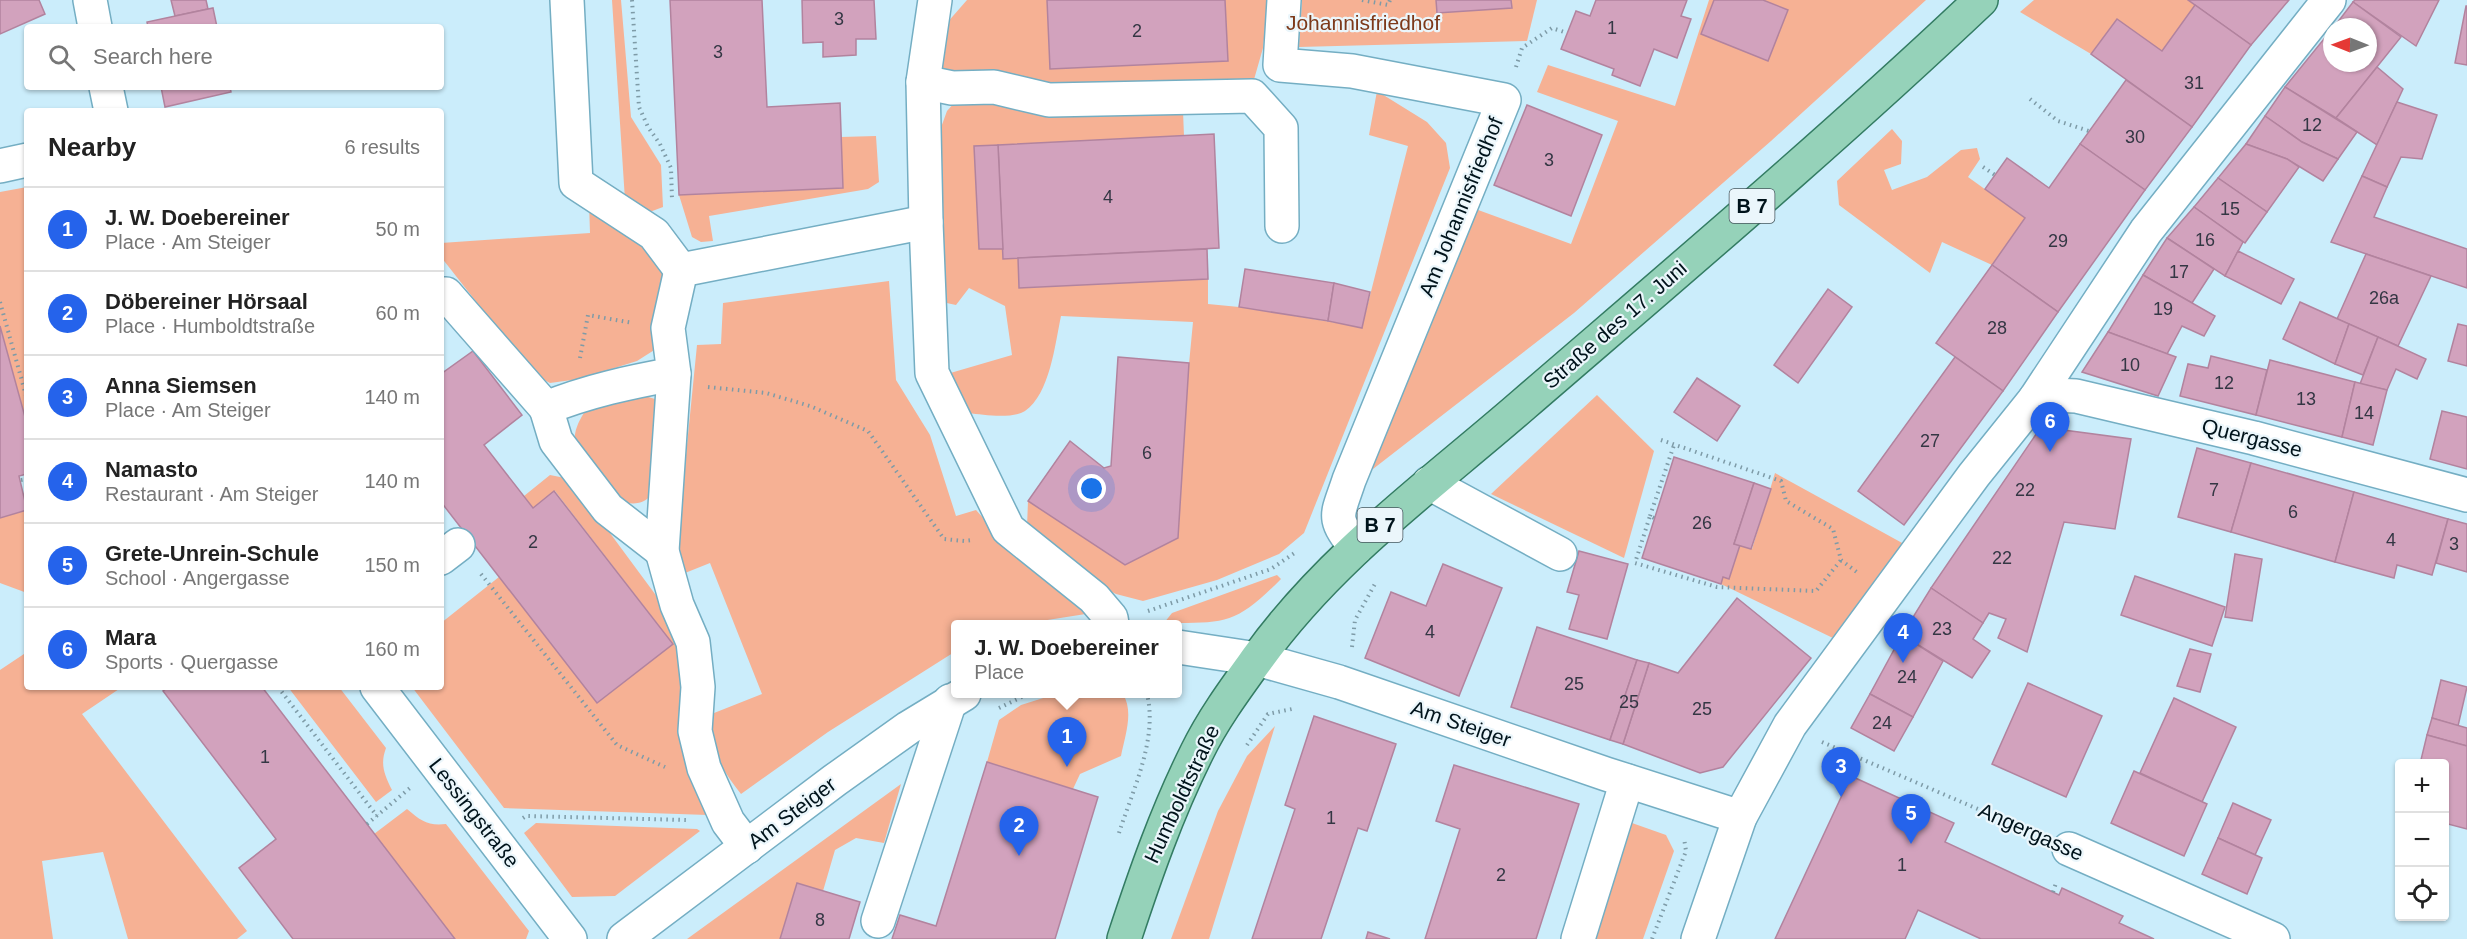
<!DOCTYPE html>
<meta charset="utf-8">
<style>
body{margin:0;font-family:Arial,sans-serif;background:#f2f2f2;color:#222}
.controls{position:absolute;right:18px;bottom:18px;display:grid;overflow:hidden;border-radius:6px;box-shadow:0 2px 4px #0004}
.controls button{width:54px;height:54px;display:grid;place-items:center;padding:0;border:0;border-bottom:2px solid #e0e0e0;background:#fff;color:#222;font:30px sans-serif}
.compass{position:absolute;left:2323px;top:18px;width:54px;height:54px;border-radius:50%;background:#fff;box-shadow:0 2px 4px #0004;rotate:271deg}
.you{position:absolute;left:1092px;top:489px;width:21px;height:21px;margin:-15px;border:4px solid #fff;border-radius:50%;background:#1a73e8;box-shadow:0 0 0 9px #1a73e833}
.badge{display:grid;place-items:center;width:39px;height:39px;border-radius:50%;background:#2563eb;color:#fff;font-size:20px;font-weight:700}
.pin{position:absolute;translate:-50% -50px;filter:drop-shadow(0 2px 3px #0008)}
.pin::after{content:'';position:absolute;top:32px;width:21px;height:18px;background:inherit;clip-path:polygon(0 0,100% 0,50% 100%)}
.popup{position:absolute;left:951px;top:620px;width:231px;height:78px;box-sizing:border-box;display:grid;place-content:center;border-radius:6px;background:#fff;filter:drop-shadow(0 2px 4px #0005);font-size:20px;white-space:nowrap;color:#767676}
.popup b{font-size:22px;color:#222}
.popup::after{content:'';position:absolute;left:50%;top:100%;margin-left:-12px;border:12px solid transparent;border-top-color:#fff}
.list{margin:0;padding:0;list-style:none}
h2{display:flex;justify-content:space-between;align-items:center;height:78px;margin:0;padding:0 24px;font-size:26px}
h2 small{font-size:20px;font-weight:400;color:#767676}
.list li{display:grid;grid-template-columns:39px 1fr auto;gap:18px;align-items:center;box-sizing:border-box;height:84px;padding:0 24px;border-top:2px solid #e0e0e0}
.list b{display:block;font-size:22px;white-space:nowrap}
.list p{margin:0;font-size:20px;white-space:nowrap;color:#767676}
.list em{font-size:20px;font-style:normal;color:#767676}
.icon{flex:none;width:33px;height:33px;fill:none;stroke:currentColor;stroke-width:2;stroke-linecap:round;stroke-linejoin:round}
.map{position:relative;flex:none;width:2467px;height:939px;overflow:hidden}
.search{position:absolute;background:#fff;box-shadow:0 2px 4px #0004;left:24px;top:24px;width:420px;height:66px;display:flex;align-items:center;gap:15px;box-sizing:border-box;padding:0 21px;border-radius:6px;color:#767676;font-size:22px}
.panel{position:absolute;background:#fff;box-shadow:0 2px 4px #0004;left:24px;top:108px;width:420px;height:582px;border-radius:6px}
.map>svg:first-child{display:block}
.green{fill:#f6b194}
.building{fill:#d2a2bd;stroke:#b2839e;stroke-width:1.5}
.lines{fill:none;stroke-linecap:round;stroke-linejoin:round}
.minor-casing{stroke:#74aec3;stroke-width:36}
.major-casing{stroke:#337c63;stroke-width:36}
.path{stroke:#7e9ba7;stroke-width:4;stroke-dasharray:1.5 4.5;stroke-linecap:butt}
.minor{stroke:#fff;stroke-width:33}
.major{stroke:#95d2b9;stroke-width:33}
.labels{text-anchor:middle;stroke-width:4.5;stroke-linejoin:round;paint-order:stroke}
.number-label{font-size:18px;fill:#343744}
.shield{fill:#ebf6fb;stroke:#46575e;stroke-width:1.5}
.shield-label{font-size:20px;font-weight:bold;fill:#00131b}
.park-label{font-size:21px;fill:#7d391a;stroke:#ebf6fb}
.street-label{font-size:21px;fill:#00131b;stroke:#ebf6fb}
</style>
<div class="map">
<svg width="2467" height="939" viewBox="0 0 2467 939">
<rect width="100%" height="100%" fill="#cbedfb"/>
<g class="green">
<path d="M612 0H621L631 117 661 165 663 207 647 213 667 247 659 347 637 361 579 379 550 383 533 374 441 257V243L590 233 589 203 625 200Z"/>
<path d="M967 0H1047L1050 69 1228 61 1225 0H1268L1263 48 1253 83 1052 89 949 73 941 67 946 24Z"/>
<path d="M1302 0H1537L1527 41 1299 47Z"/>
<path d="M1709 0H1926L1771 141 1574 313 1373 469 1366 463 1470 207 1571 244 1618 121 1537 92 1548 65 1675 106Z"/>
<path d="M2034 0H2188L2195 5 2162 51 2117 19 2091 54 2020 12Z"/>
<path d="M1377 91 1427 122 1446 143 1450 168 1304 533 1279 554 1217 580 1143 601 1116 594 1096 584 1027 527 1028 501 1125 564 1189 364 1193 322 1061 316C1055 344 1050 394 1025 411 1013 419 983 415 969 413L947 374 1012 355 1005 306 969 288 956 305 942 302 939 133 947 111 955 102 1183 111 1184 136 974 146 979 249H1003L1018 258 1019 288 1208 279V304L1239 307 1362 327 1408 146 1369 135Z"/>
<path d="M1892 129 1902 141 1901 164 1884 170 1892 190 1927 177 1961 150 1977 148 1980 159 1968 177 2025 218 1992 265 1942 242 1930 273 1839 205 1837 181Z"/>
<path d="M876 136 879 182 868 189 709 216 713 241 701 242 692 237 679 195 843 188 841 137Z"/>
<path d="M27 187V424L0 328V192Z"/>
<path d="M889 281 896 380 930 435 956 516 976 510 1002 539 1092 613 1022 624H956V651L828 732 741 794C721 768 709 750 709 715L762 694 710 563 680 575 675 565 697 345 721 344 723 303Z"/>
<path d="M1597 395 1654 451 1624 558 1491 494Z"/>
<path d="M645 396 655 399 659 407C658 425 660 484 650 496 642 506 629 504 619 501 607 486 585 463 577 447 571 435 579 421 585 411Z"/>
<path d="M1775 473 1904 544 1835 639 1721 584 1723 577 1729 578 1740 545 1752 549Z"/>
<path d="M550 475 570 479 655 594 676 633 708 815 504 808 412 687H441V623L499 577 597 703 673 644 555 491 533 508 524 496Z"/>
<path d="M27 510V593L0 583V518Z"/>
<path d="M1277 575 1281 579C1235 625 1227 623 1164 623L1172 613Z"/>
<path d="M27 652V687H122L82 714 247 931 237 939H128L103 852 42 861 53 939H0V670Z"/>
<path d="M288 687H339L386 748C380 764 384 774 392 790L376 802Z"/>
<path d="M1056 694H1123C1134 712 1125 736 1121 756L1080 774 1073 789 987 762 999 720 1021 705Z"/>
<path d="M1275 726 1209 939H1171L1218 811 1247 756Z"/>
<path d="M901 784 884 843 856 838 835 850 823 891 797 883 780 939H687Z"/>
<path d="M407 809C421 821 428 826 446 824L529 931 526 939H455L374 834Z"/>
<path d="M536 823 697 829 700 831 615 896 572 897 524 833Z"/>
<path d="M1632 823 1666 835 1674 851 1643 939H1593Z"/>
</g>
<g class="building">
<path d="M0 0H39L45 14 0 34Z"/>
<path d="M171 0H206L208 9 175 16Z"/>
<path d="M670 0H762L767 107 840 103 843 188 679 195Z"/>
<path d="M802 0H874L876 39H856V55L823 57V42L803 43Z"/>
<path d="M1047 0H1225L1228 61 1050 69Z"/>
<path d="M1436 0H1511L1512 8 1437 13Z"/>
<path d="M1596 0H1687L1681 16 1691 19 1677 58 1654 49 1640 86 1612 75 1614 69 1561 49 1576 11 1590 16Z"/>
<path d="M1714 0H1763L1788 10 1768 61 1701 34Z"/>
<path d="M2188 0H2289L2251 45Z"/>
<path d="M2355 0H2439L2416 46 2353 2Z"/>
<path d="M2353 2 2401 37 2336 118 2285 87 2332 29V63H2368V27H2334Z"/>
<path d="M2195 5 2251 45 2192 127 2091 54 2117 19 2162 51Z"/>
<path d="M2466 6H2467V65L2455 63Z"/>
<path d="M213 8 217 27H148L147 22Z"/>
<path d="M2377 67 2403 89 2377 145 2336 118Z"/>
<path d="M2126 80 2192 127 2145 190 2080 144Z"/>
<path d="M161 87H230L231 92 165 107Z"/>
<path d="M2285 87 2357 132 2338 159 2302 142 2265 116Z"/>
<path d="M2397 102 2437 115 2422 159 2401 157 2387 187 2362 176Z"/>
<path d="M1527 105 1602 135 1571 216 1494 185Z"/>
<path d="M2265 116 2302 142 2338 159 2323 181 2287 159 2246 144Z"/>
<path d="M1214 134 1219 248 1003 259 998 145Z"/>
<path d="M2080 144 2145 190 2058 312 1992 265 2025 218 1985 189 2007 158 2049 188Z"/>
<path d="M2246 144 2287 159 2299 167 2267 212 2218 178Z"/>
<path d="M998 145 1003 249H979L974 146Z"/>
<path d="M2362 176 2387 187 2374 217 2467 249V288L2331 242Z"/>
<path d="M2218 178 2267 212 2245 243 2194 207Z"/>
<path d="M2194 207 2243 242 2225 276 2167 238Z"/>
<path d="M2167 238 2214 269 2192 303 2143 275Z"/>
<path d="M1207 249 1208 279 1019 288 1018 258Z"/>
<path d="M2238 251 2294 279 2281 304 2225 276Z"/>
<path d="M2366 254 2431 276 2398 346 2337 319Z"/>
<path d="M1992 265 2058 312 2003 391 1936 343Z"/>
<path d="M1245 269 1334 283 1328 321 1239 307Z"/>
<path d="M2143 275 2215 316 2204 336 2182 326 2167 354 2108 332Z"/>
<path d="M1334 283 1370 292 1362 328 1328 321Z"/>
<path d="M1828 289 1852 307 1798 383 1774 365Z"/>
<path d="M2300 302 2349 324 2335 364 2283 339Z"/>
<path d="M2349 324 2378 337 2363 375 2335 364Z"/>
<path d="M2458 324 2467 326V366L2448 361Z"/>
<path d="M0 326 27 424V474L19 476 27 510 0 518Z"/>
<path d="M2108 332 2176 357 2158 396 2082 372Z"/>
<path d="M2378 337 2426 359 2417 379 2396 369 2387 390 2360 384Z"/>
<path d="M473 351 522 415 484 445 533 508 554 491 673 644 597 703 441 502V374Z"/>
<path d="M2211 356 2267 370 2256 415 2180 396 2188 364 2208 368Z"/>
<path d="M1118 357 1189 363 1178 538 1125 565 1028 501 1070 441 1104 468 1111 466Z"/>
<path d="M1955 357 2003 391 1904 525 1858 491Z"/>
<path d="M2270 360 2355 382 2342 437 2256 415Z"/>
<path d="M1697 378 1740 406 1717 441 1674 412Z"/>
<path d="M2355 382 2387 390 2373 445 2342 437Z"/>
<path d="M2442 411 2467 417V469L2430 459Z"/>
<path d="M2041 427 2131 439 2115 529 2064 522 2027 652 1998 638 2006 619 1989 613 1983 623 1931 588Z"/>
<path d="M2197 448 2251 463 2231 532 2178 517Z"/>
<path d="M1674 457 1754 483 1734 544 1740 545 1729 579 1723 577 1721 584 1642 558Z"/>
<path d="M2251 463 2354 492 2335 562 2231 532Z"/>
<path d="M1754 483 1771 489 1751 549 1734 544Z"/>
<path d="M2354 492 2448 519 2432 575 2397 565 2394 578 2335 562Z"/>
<path d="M2448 519 2467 524V572L2436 563Z"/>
<path d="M1579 551 1628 564 1607 639 1569 629 1579 595 1567 592Z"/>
<path d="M2235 554 2262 559 2252 621 2225 617Z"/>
<path d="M1443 564 1502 588 1459 696 1365 658 1391 592 1426 606Z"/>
<path d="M2135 576 2225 607 2212 646 2121 615Z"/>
<path d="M1931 588 1983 623 1973 639 1990 651 1972 678 1902 635Z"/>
<path d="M1737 598 1811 658 1723 767 1700 773 1623 744 1649 663 1678 673Z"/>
<path d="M1537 627 1637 660 1610 740 1511 707Z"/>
<path d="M1902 635 1943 661 1913 717 1870 694Z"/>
<path d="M2190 649 2211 654 2200 692 2177 686Z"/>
<path d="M1637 660 1649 663 1623 744 1610 740Z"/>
<path d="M2441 680 2467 687 2458 726 2432 718Z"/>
<path d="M2028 683 2102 716 2066 797 1992 764Z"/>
<path d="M169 687H262L455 939H293L239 868 276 839 163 691Z"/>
<path d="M1870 694 1913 717 1894 751 1851 728Z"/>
<path d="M2174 698 2236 727 2202 802 2140 773Z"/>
<path d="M1314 716 1396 744 1367 831 1358 828 1321 939H1252L1295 809 1285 805Z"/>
<path d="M2432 718 2467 728V746L2427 735Z"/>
<path d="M2427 735 2467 746V829L2444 823V764H2420Z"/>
<path d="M987 762 1098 797 1055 939H892L900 915 936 926Z"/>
<path d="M1454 765 1579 804 1536 939H1425L1460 829 1436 821Z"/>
<path d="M2134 771 2207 804 2184 856 2111 823Z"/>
<path d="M1851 776 1954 823 1945 842 2059 895 2062 888 2123 916 2119 923 2154 939H1981L1918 910 1905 939H1775Z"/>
<path d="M2233 803 2271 820 2255 855 2218 838Z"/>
<path d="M2218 838 2262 858 2247 894 2202 874Z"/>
<path d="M797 883 860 902 849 939H780Z"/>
<path d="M1368 932 1390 939H1366Z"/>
</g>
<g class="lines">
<defs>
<g id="minor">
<path d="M90 0 95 27"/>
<path d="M567 0 576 183 654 234 681 270"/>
<path d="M935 0 923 82 926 222 932 373 1008 529 1094 598 1111 618 1112 624"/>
<path d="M1284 0 1280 65 1352 71 1504 100 1349 480C1337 517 1331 516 1356 548"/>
<path d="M923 82 952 88 994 87 1049 100 1252 96 1281 128 1282 226"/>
<path d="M106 87 111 111"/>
<path d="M0 166 27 160"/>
<path d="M441 294H446L546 408C588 391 630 382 674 374L668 328 681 270 926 222"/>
<path d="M674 374 662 551 677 605 693 642 698 687 695 731 704 768 728 822 747 847"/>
<path d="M2035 399 2052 395 2076 396 2254 438 2467 495"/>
<path d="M546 408 556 441 608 509 662 551"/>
<path d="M1429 483 1560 554"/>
<path d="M441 558 458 545"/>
<path d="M1178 647 1257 659 1339 682 1606 774 1740 817"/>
<path d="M377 687 570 939"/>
<path d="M2069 849 2273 939"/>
<path d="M878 921 950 701"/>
<path d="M624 939 835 780 908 728 964 694"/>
<path d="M1578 939 1627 781"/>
<path d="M1698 939 1740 817 1790 725 1974 475 2035 399 2146 231 2329 0"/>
</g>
<path id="major" d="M1124 939C1145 875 1167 812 1197 752 1213 719 1236 688 1257 659 1330 557 1431 485 1524 404 1678 271 1833 140 1981 0"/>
</defs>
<use href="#minor" class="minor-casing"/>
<use href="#major" class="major-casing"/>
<g class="path">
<path d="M632 0 639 107 648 127 660 144 671 168 672 200"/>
<path d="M1362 0 1388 5 1390 0"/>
<path d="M1516 67 1522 48 1552 28 1567 33"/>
<path d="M2030 99 2058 121 2089 131"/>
<path d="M1983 167 1995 175"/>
<path d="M0 302 27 399"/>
<path d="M580 358 588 315 633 323"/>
<path d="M708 387 766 393 810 406 868 431 944 539 964 541 973 540"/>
<path d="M1661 440 1781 481 1786 501 1833 529 1841 560 1858 573"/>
<path d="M21 480 27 479"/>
<path d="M1650 516 1674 445"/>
<path d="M1654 518 1650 516 1635 563 1717 587 1816 591 1841 560"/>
<path d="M481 574 617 745 665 767"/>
<path d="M1148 611 1271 569 1296 552"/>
<path d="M1352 647 1355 620 1376 582"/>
<path d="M278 687 377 816"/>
<path d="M999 708 1028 694"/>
<path d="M1822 742 2036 834"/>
<path d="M1247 745 1268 714 1292 709"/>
<path d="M523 818 526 816 686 820"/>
<path d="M367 824 410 788"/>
<path d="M1119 833C1133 789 1158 739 1147 694"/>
<path d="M2053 892 2056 883"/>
<path d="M1652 939 1686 851 1684 838"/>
</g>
<use href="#minor" class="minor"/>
<use href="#major" class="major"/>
</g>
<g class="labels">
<g class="number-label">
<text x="839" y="25">3</text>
<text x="1612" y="34">1</text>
<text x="1137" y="37">2</text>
<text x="718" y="58">3</text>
<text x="2194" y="89">31</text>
<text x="2312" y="131">12</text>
<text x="2135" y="143">30</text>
<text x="1549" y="166">3</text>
<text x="1108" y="203">4</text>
<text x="2230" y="215">15</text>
<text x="2205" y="246">16</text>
<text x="2058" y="247">29</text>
<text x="2179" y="278">17</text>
<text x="2384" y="304">26a</text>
<text x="2163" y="315">19</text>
<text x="1997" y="334">28</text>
<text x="2130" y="371">10</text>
<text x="2224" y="389">12</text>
<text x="2306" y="405">13</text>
<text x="2364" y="419">14</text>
<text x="1930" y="447">27</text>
<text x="1147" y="459">6</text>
<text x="2025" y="496">22</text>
<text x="2214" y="496">7</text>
<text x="2293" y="518">6</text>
<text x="1702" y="529">26</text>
<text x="2391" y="546">4</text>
<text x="533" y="548">2</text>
<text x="2454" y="550">3</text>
<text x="2002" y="564">22</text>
<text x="1942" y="635">23</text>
<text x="1430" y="638">4</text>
<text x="1907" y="683">24</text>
<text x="1574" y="690">25</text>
<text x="1629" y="708">25</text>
<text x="1702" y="715">25</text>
<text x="1882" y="729">24</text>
<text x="265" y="763">1</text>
<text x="1331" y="824">1</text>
<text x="1902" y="871">1</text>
<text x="1501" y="881">2</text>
<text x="820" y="926">8</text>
</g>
<g class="shield">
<rect x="1729.5" y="189" width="45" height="34" rx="4.5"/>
<rect x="1357.5" y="508" width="45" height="34" rx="4.5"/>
</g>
<g class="shield-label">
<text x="1752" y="213">B 7</text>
<text x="1380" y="532">B 7</text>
</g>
<g class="park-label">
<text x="1363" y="30">Johannisfriedhof</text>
</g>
<g class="street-label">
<text transform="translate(1461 207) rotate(-68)" y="7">Am Johannisfriedhof</text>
<text transform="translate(1615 325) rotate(-41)" y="7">Straße des 17. Juni</text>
<text transform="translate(2252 438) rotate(14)" y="7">Quergasse</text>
<text transform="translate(1461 724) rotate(19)" y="7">Am Steiger</text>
<text transform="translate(1182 794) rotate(-65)" y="7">Humboldtstraße</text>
<text transform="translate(474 813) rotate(52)" y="7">Lessingstraße</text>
<text transform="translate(792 813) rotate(-37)" y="7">Am Steiger</text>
<text transform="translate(2031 832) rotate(24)" y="7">Angergasse</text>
</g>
</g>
</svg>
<div class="controls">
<button>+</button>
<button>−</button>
<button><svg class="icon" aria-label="locate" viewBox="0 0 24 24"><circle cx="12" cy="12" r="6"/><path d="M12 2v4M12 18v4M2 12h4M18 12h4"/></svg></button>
</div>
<svg class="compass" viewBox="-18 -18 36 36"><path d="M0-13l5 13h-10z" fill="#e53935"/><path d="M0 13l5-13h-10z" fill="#767676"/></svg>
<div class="you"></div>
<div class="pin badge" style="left:1067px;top:767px">1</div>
<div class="popup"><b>J. W. Doebereiner</b>Place</div>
<div class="pin badge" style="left:1019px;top:856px">2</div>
<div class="pin badge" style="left:1841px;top:797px">3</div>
<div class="pin badge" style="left:1903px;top:663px">4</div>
<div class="pin badge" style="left:1911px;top:844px">5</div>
<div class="pin badge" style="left:2050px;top:452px">6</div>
<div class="search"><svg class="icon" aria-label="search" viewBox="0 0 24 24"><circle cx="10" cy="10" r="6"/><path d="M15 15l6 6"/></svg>Search here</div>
<section class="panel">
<h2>Nearby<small>6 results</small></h2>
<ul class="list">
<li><span class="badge">1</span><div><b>J. W. Doebereiner</b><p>Place · Am Steiger</p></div><em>50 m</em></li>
<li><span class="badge">2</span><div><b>Döbereiner Hörsaal</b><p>Place · Humboldtstraße</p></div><em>60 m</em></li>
<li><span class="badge">3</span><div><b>Anna Siemsen</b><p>Place · Am Steiger</p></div><em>140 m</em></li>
<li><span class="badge">4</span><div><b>Namasto</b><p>Restaurant · Am Steiger</p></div><em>140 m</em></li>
<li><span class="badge">5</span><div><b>Grete-Unrein-Schule</b><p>School · Angergasse</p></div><em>150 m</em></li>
<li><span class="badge">6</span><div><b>Mara</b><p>Sports · Quergasse</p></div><em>160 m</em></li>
</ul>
</section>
</div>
